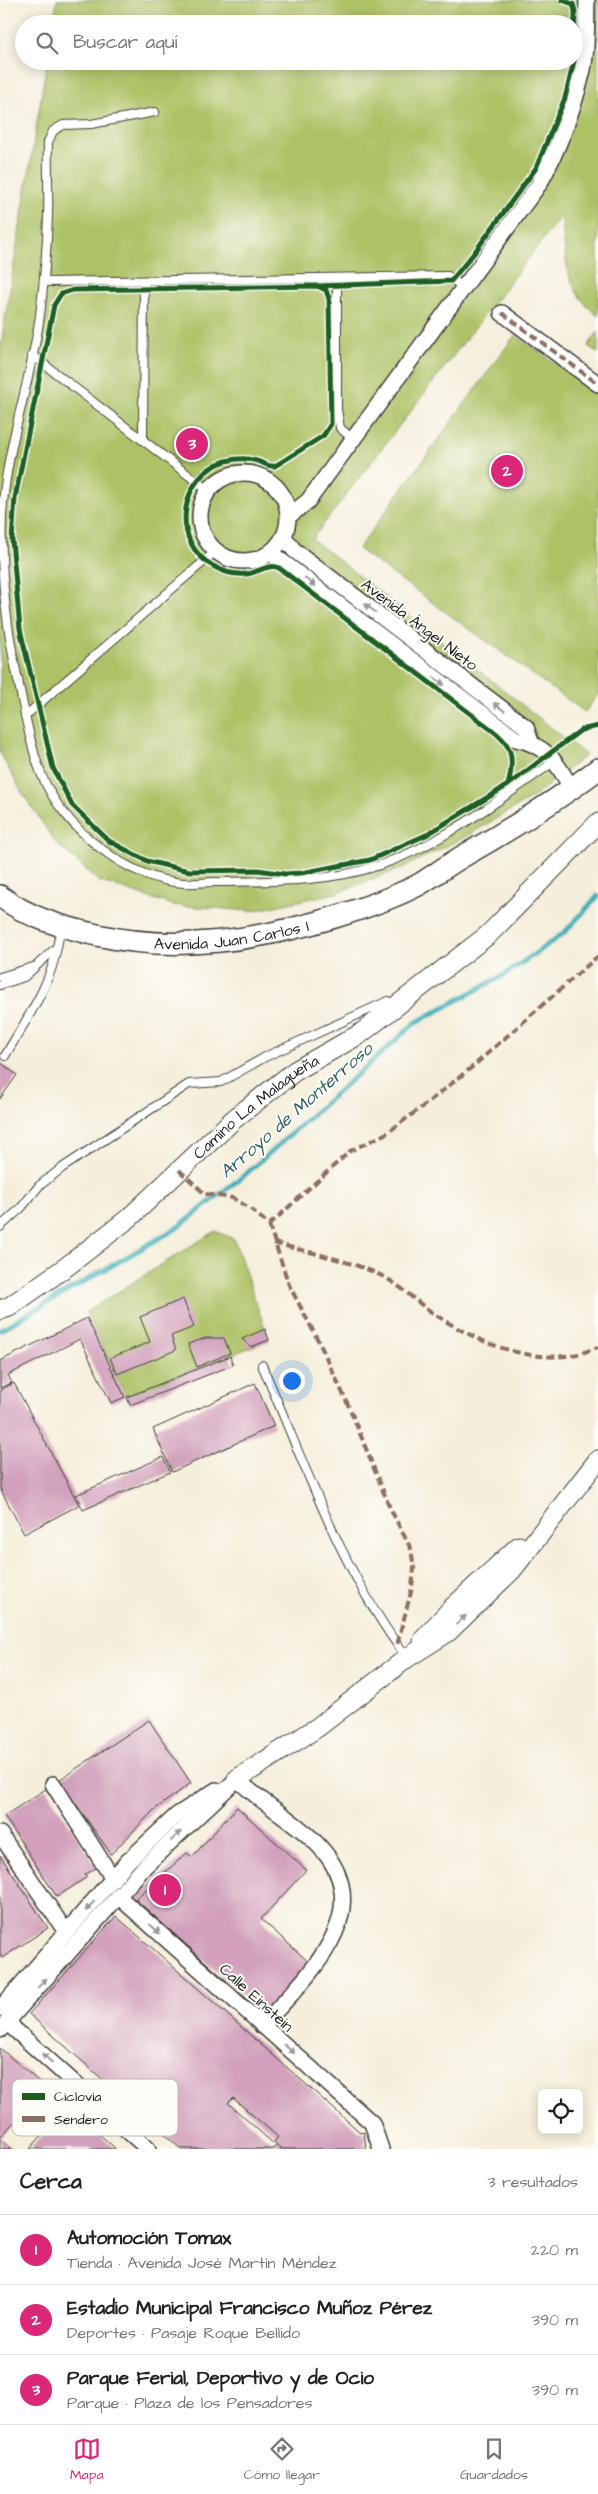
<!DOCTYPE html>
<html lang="es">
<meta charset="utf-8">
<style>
body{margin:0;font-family:"Architects Daughter",sans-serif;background:#f2f2f2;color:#222}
.controls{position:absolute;right:15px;bottom:15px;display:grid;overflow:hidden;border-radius:8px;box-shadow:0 2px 12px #0003}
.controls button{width:45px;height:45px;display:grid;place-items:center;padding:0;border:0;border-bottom:1px solid #e0e0e0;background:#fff;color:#222;font:25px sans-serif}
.you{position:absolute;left:291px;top:1380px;width:18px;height:18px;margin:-12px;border:4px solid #fff;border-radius:50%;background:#1a73e8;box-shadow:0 0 0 8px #1a73e833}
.badge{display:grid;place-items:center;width:32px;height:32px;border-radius:50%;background:#db2777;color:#fff;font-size:16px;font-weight:700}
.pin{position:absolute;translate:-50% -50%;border:2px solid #fff;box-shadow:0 1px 5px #0006}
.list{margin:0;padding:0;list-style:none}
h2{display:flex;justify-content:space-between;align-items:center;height:65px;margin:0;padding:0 20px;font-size:21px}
h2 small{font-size:16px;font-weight:400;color:#767676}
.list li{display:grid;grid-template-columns:32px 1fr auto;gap:15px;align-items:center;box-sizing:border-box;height:70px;padding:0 20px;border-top:1px solid #e0e0e0}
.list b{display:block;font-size:19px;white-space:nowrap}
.list p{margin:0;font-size:16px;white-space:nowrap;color:#767676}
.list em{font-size:16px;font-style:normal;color:#767676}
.icon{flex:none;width:28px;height:28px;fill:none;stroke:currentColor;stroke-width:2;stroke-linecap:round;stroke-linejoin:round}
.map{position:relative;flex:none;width:598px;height:2149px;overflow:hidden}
.search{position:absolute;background:#fff;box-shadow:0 2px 12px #0003;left:15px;right:15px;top:15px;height:55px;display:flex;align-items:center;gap:12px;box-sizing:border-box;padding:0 18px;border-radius:28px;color:#767676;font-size:19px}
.sheet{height:275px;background:#fff}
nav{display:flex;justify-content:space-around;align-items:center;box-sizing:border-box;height:70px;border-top:1px solid #e0e0e0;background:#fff;font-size:14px;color:#767676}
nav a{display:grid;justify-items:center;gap:2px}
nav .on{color:#db2777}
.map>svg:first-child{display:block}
.green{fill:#adc266;stroke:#646f41}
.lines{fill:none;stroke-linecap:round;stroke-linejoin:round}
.stream{stroke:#3fafb9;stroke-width:5}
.building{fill:#d2a0bc}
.service-casing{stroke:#3d3c39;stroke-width:10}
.minor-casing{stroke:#3d3c39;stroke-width:18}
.tertiary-casing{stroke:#3d3c39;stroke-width:21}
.secondary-casing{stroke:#3d3c39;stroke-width:24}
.service{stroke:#fff;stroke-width:8}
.minor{stroke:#fff;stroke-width:15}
.tertiary{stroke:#fff;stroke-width:19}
.secondary{stroke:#fff;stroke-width:21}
.quiet{stroke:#8d6e63;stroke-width:4;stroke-dasharray:8 4;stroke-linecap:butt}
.cycleway-casing{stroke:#fdfcf7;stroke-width:8}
.cycleway{stroke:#1b5e20;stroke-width:5}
.oneway{fill:#999}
.labels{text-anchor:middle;stroke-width:4;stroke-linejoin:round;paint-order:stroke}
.street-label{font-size:16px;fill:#1c1c1c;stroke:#fdfcf7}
.water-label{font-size:18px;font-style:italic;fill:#2c5e63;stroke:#fdfcf7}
.key{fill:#fdfcf7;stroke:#bab9b5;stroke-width:1}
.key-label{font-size:14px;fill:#1c1c1c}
</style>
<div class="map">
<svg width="598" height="2149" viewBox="0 0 598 2149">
<rect width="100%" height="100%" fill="#fdfcf7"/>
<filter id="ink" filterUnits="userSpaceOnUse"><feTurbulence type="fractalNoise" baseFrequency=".02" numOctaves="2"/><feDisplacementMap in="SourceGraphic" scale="10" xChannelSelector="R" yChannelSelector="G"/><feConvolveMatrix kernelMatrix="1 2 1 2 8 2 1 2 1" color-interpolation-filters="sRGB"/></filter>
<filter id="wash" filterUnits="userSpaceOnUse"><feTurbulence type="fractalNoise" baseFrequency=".0096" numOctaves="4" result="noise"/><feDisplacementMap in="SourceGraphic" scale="20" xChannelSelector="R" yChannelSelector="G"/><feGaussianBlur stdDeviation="1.12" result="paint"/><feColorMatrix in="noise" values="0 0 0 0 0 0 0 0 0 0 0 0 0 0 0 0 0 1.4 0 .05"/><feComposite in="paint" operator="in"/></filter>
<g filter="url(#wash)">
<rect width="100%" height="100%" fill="#f5eedb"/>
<g class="green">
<path d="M57 0H598V316C561 286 567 256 561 216L312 539 586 755 533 797 463 838 400 869 336 893 252 911 172 905 99 881 56 843 21 791 0 753V350L47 61H574V24H53Z"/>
<path d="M598 332V353L588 346Z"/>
<path d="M515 335 598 393V694L585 712 358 549Z"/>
<path d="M215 1231 234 1239 269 1340 126 1396 86 1312Z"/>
</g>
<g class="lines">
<path class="stream" d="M0 1330 177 1228 247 1173 415 1023 504 975 536 953 565 932 598 896"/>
</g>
<g id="blocks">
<g class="building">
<path d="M0 1062 17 1075 0 1099Z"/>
<path d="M183 1299 194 1327 171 1336 176 1350 117 1374 110 1358 150 1342 140 1317Z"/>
<path d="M87 1318 125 1397 111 1403 80 1339 8 1375 12 1383 0 1388V1361Z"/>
<path d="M265 1329 269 1340 251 1347 242 1339Z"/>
<path d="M206 1338H224L230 1353 197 1367 188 1344Z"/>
<path d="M230 1356 233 1365 130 1405 127 1397Z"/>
<path d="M14 1383 79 1505 24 1534 0 1488V1390Z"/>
<path d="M255 1383 274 1426 172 1472 153 1429Z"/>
<path d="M163 1457 170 1472 83 1510 76 1495Z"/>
<path d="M149 1720 191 1783 154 1810 111 1854 59 1780Z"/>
<path d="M46 1789 97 1867 85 1875 87 1877 57 1897 4 1816Z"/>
<path d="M237 1807 306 1870 261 1919 312 1965 266 2016 135 1899 187 1853 192 1857Z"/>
<path d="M0 1855 48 1928 2 1958 0 1954Z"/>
<path d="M116 1916 361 2133 364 2132 366 2149H281L274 2142 278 2137 233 2098 228 2103 276 2146 273 2149H181L29 2014Z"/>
<path d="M0 2048 45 2087 0 2138 12 2149H0Z"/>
<path d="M67 2106 116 2149H30Z"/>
</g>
</g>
</g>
<g filter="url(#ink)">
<use href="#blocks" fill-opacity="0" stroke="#3d3c39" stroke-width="1"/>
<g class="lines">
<defs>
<g id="service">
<path d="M155 112 91 124 63 125 53 131 48 142C47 167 49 191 48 216 47 249 44 282 40 315 31 382 6 447 2 515 0 571 6 626 18 680 25 713 30 746 42 776 64 828 126 879 184 883 194 884 205 882 215 882 270 881 327 883 380 865 444 843 500 799 555 761"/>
<path d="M337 278V409L340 428 353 439"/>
<path d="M44 282 448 276 464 288"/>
<path d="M32 355 209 491"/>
<path d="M143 440 144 281"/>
<path d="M25 716 216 551"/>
<path d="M0 977 33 967"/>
<path d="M0 985 24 977 57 947 61 927"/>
<path d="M5 1056C25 1021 50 987 57 947"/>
<path d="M0 1227 21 1208 39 1186 62 1168 189 1084 221 1082 267 1056 388 1001 396 1005"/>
<path d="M262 1365C305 1464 341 1571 407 1658"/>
</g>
<g id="minor">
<path d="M502 313 598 384"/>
<circle cx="244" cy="517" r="44"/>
<path d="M289 516 308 501 540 183C556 153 573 111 581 78 588 53 586 26 587 0"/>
<path d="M284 537 294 550 526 727 531 742"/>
<path d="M271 553 516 739C546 745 557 762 571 788"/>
<path d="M237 1779C262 1804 295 1820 319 1846 381 1912 306 1977 262 2026"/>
<path d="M53 1784 113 1879"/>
<path d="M0 1834 66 1932"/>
<path d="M118 1896 372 2123 381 2149"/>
<path d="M0 2009 128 1861 177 1815 216 1790"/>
<path d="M9 2019 13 2028 148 2149"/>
<path d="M0 2030 145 1866 237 1779"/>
</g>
<g id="tertiary">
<path id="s1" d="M0 1310 9 1307 66 1267 129 1218 234 1119 295 1071 360 1034 488 935 598 823"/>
<path d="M423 1640 452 1608 519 1546"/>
<path d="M237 1779 318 1727 407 1658 448 1632 512 1570 598 1460"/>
</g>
<g id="secondary">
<path id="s2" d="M0 896C29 918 62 927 97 935 177 953 258 940 335 917 364 908 394 898 420 884 435 875 449 864 465 855 511 829 556 801 598 769"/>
</g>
</defs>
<use href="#service" class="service-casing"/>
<use href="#minor" class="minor-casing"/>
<use href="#tertiary" class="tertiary-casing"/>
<use href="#secondary" class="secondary-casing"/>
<use href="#service" class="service"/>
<use href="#minor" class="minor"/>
<use href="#tertiary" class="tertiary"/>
<use href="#secondary" class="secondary"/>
<g class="quiet">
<path d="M502 313 598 384"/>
<path d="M179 1170 205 1194 233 1198 252 1210 269 1225 289 1285 319 1342 350 1409 390 1508 411 1549 414 1568 412 1588 397 1645"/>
<path d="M269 1225 350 1151 387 1133 422 1107 471 1068 598 956"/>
<path d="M274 1243C311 1253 350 1260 384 1277 401 1286 414 1300 430 1311 471 1339 522 1363 573 1355 581 1354 590 1350 598 1347"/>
</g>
<defs>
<g id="cycleway">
<path d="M562 0 573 4 575 11 574 58"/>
<path d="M317 286 326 290 329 299 331 424 323 436 275 466C268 467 266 464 260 462 250 458 237 458 226 461 180 474 169 542 213 566 223 572 235 575 246 574 257 573 269 563 279 568L476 718C506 741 518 745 508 785L426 835 370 860 301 873 285 874 258 870 189 871 147 861 109 841 72 805 53 768 20 629 12 540 15 498 54 305 61 294 73 290Z"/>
<path d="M317 286 451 281 474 253 536 168 565 98 574 61"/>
<path d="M508 785 581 730 598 726"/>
</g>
</defs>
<use href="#cycleway" class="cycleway-casing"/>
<use href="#cycleway" class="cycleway"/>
</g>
<defs><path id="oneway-solid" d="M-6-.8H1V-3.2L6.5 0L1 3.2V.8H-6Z" transform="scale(1.25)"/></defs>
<g class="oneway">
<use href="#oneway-solid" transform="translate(310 582) rotate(37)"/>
<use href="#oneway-solid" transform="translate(370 608) rotate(-143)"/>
<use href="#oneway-solid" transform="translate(439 681) rotate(37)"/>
<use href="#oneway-solid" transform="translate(499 707) rotate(-143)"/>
<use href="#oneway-solid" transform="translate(461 1620) rotate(-43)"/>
<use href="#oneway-solid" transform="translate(176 1836) rotate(-44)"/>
<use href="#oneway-solid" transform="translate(90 1906) rotate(132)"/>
<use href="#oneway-solid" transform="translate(155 1929) rotate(42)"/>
<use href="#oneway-solid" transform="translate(42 1983) rotate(-48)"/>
<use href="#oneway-solid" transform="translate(289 2049) rotate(41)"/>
<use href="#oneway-solid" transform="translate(47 2058) rotate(-138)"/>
</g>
</g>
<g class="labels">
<g class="street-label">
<text transform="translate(420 624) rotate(37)" y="6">Avenida Ángel Nieto</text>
<text dy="6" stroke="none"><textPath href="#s2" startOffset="241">Avenida Juan Carlos I</textPath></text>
<text dy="6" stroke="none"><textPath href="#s1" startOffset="328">Camino La Malagueña</textPath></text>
<text transform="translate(257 1997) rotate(42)" y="6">Calle Einstein</text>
</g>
<g class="water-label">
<text transform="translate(296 1110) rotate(-41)" y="6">Arroyo de Monterroso</text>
</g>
</g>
<rect x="12" y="2079" width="166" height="57" rx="8" class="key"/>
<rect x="22" y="2093" width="23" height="7" fill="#1b5e20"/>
<rect x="22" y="2116" width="23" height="6" fill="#8d6e63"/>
<g class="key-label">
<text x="54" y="2101">Ciclovía</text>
<text x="54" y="2124">Sendero</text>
</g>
</svg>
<div class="controls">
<button><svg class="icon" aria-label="locate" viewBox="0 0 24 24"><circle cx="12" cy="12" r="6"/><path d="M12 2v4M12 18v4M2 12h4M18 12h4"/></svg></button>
</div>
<div class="you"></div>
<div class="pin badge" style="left:165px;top:1890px">1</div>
<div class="pin badge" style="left:507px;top:471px">2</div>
<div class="pin badge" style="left:192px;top:444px">3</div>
<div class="search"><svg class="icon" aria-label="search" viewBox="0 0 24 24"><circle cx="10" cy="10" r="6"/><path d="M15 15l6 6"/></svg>Buscar aquí</div>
</div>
<section class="sheet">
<h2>Cerca<small>3 resultados</small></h2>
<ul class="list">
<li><span class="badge">1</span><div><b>Automoción Tomax</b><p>Tienda · Avenida José Martín Méndez</p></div><em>220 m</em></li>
<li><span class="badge">2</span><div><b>Estadio Municipal Francisco Muñoz Pérez</b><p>Deportes · Pasaje Roque Bellido</p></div><em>390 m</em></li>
<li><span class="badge">3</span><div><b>Parque Ferial, Deportivo y de Ocio</b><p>Parque · Plaza de los Pensadores</p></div><em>390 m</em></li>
</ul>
</section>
<nav>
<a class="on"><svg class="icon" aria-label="map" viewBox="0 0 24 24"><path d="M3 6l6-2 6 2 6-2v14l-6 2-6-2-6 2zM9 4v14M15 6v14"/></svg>Mapa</a>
<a><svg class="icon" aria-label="directions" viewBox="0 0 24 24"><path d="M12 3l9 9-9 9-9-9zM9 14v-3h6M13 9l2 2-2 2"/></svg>Cómo llegar</a>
<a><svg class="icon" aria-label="saved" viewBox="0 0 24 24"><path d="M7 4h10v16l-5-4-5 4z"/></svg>Guardados</a>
</nav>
